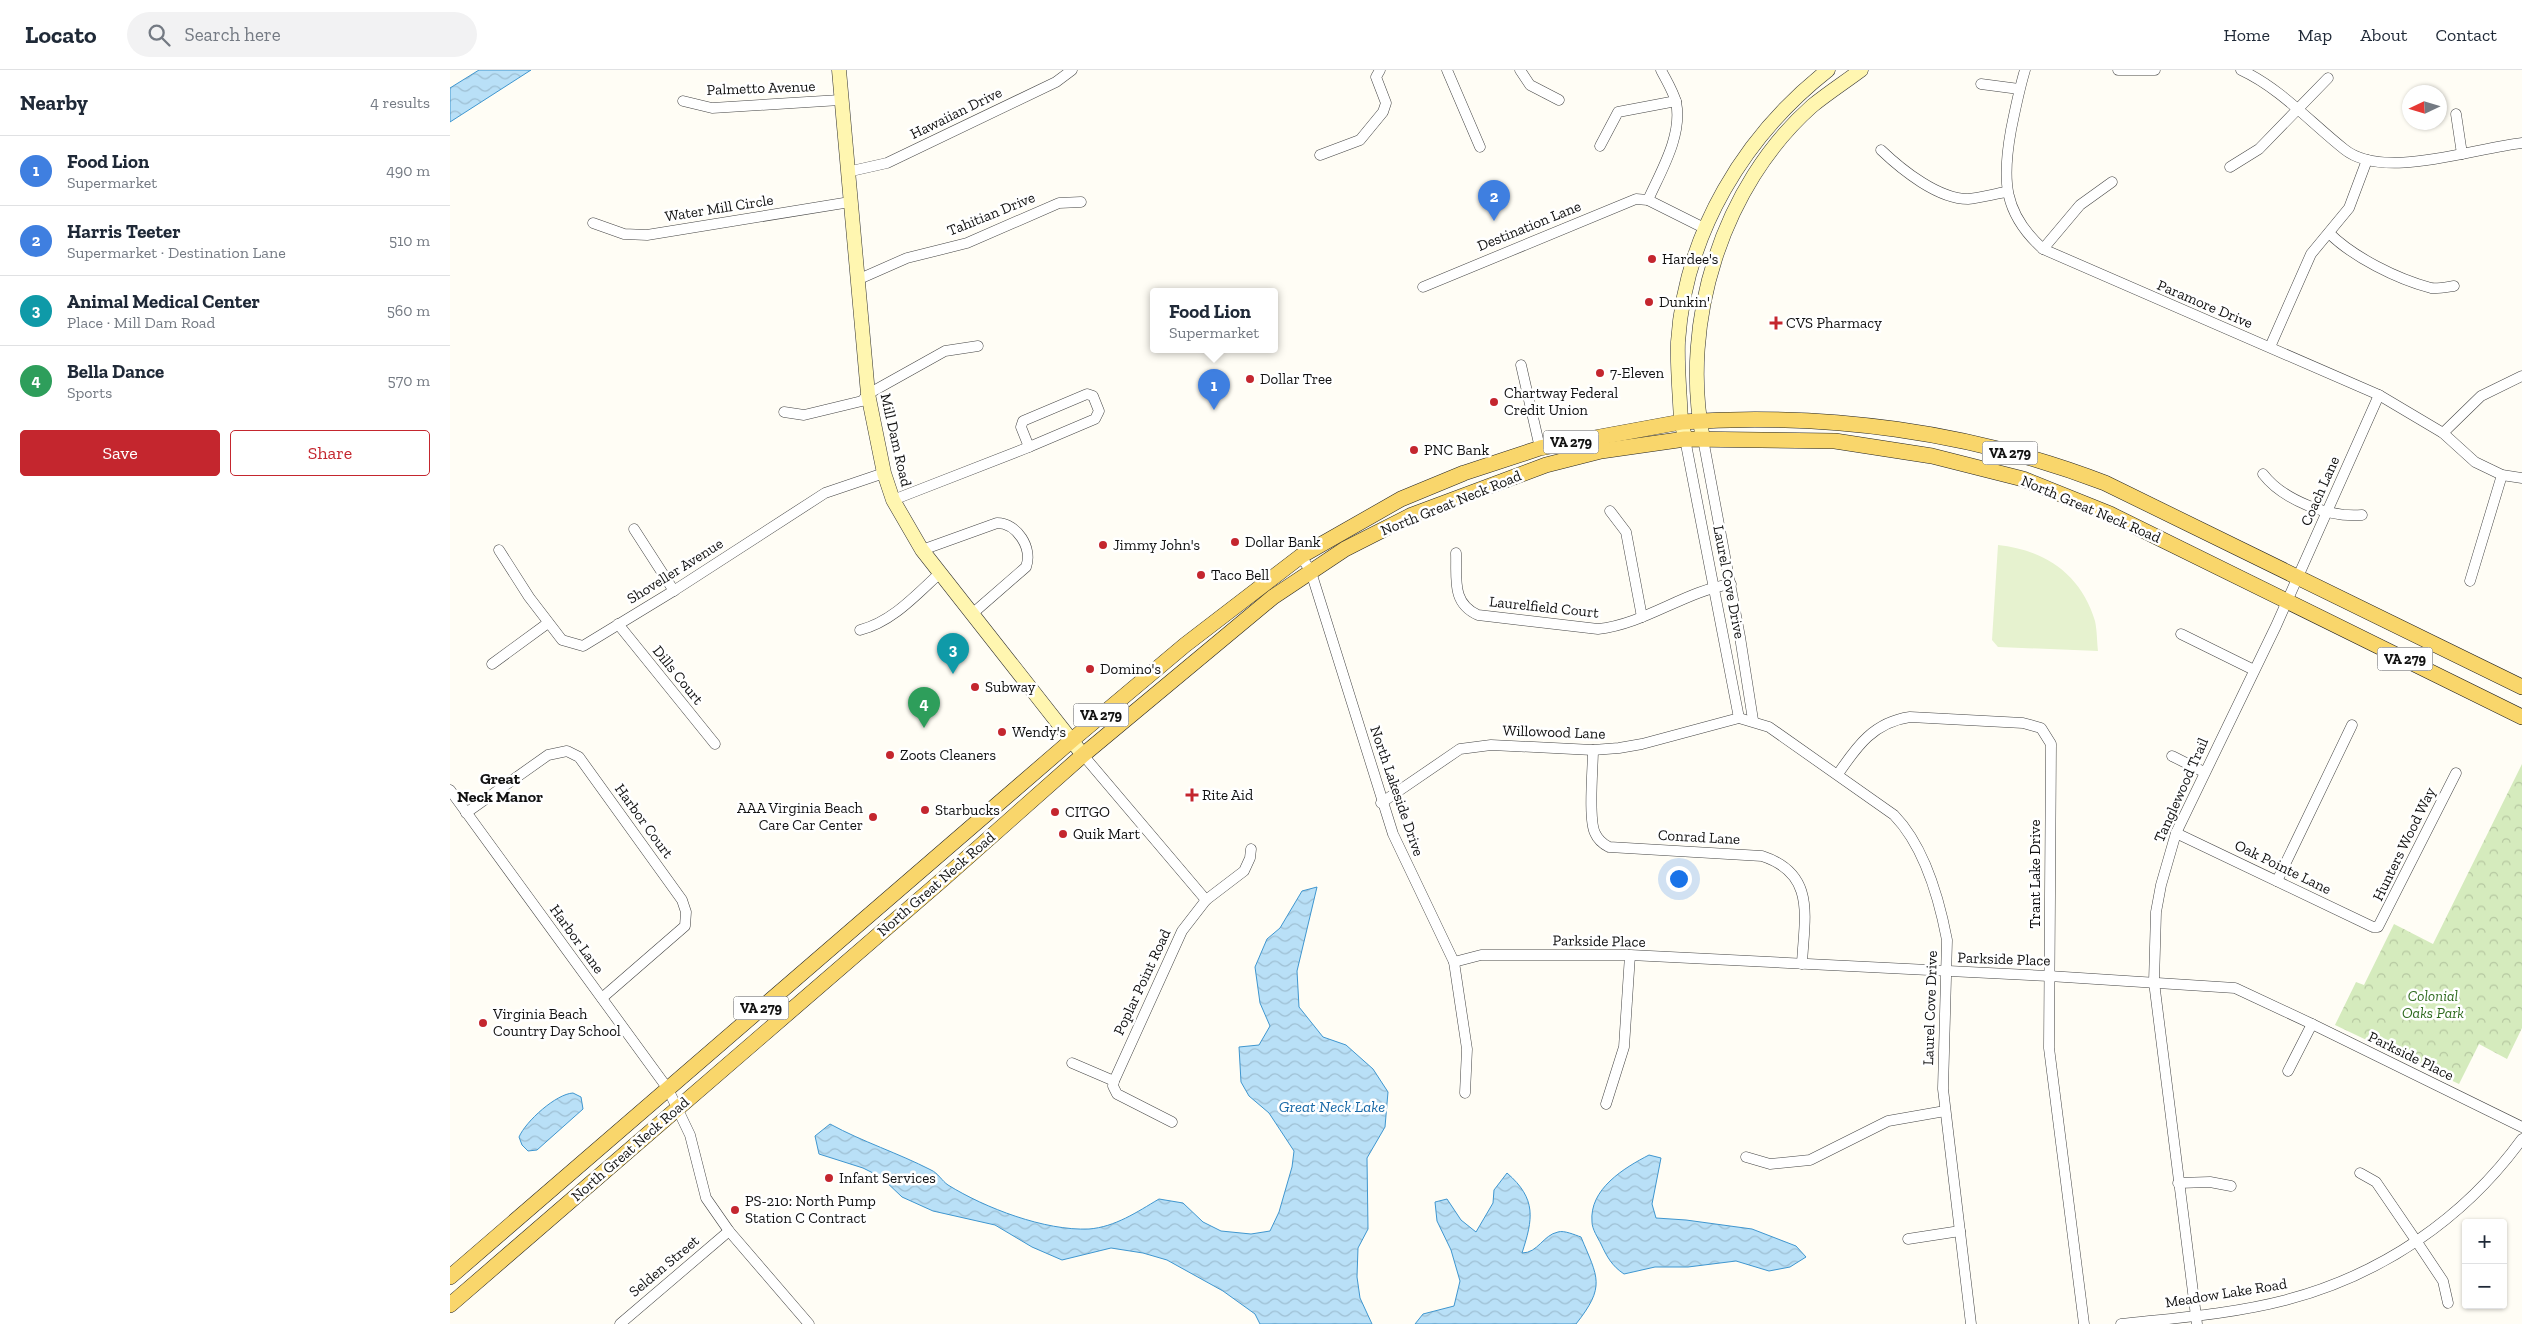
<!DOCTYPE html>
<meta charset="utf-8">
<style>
body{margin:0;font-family:"Zilla Slab",serif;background:#f2f2f3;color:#1f2937}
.controls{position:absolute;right:15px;bottom:15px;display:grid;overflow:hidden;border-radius:5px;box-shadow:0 1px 4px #0004}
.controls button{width:45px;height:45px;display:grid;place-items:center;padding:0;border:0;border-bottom:1px solid #e0e1e3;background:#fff;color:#1f2937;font:25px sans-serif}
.compass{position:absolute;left:1952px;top:15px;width:45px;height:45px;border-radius:50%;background:#fff;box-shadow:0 1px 4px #0004;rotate:266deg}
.you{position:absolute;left:1228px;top:808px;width:18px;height:18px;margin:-12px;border:4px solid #fff;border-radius:50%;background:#1a73e8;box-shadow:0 0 0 8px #1a73e833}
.badge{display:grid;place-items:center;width:32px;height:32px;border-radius:50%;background:#c4262e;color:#fff;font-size:16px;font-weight:700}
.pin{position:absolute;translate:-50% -41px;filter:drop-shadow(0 1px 2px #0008)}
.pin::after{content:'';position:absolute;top:26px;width:18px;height:15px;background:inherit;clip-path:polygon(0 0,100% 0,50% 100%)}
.popup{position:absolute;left:700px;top:218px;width:128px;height:65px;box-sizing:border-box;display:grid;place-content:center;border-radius:5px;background:#fff;filter:drop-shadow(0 1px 4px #0005);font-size:16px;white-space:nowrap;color:#747a83}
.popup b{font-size:19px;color:#1f2937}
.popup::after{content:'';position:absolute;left:50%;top:100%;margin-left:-10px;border:10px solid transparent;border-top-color:#fff}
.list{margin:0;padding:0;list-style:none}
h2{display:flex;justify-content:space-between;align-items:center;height:65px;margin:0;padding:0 20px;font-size:21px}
h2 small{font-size:16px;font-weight:400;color:#747a83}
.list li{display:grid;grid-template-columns:32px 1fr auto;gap:15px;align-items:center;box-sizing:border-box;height:70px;padding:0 20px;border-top:1px solid #e0e1e3}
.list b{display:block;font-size:19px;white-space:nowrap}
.list p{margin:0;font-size:16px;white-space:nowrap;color:#747a83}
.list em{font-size:16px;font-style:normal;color:#747a83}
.actions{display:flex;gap:10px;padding:15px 20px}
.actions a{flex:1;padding:11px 0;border:1px solid #c4262e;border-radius:5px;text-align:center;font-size:18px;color:#c4262e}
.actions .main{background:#c4262e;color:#fff}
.icon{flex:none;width:28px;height:28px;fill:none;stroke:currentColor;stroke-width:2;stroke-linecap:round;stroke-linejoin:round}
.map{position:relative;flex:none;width:2072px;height:1254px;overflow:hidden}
header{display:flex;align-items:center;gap:30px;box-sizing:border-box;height:70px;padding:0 25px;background:#fff;border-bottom:1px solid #e0e1e3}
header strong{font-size:24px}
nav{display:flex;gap:28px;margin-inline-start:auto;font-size:18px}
.search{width:350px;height:45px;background:#f2f2f3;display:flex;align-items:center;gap:12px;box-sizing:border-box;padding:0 18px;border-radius:28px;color:#747a83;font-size:19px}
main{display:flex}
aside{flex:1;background:#fff}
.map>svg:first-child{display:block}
.park{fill:url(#park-crowns)}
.pitch{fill:#e6f2cf}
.water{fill:url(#water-waves);stroke:#3f96cf}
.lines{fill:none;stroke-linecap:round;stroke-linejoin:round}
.street-casing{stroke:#444;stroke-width:11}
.secondary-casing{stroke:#333;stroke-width:15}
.primary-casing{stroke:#222;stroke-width:16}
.street{stroke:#fff;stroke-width:10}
.secondary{stroke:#fff6b0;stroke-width:14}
.primary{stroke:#f9d66b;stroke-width:15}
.poi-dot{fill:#c4262e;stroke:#fff;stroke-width:2}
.labels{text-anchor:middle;stroke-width:5;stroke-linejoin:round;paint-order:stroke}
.shield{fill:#fff;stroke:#585858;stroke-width:1}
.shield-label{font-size:14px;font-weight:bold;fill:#111}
.street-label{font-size:15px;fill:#111;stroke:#fff}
.poi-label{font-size:15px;fill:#111;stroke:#fff;text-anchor:start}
.park-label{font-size:15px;font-style:italic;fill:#2f6b1f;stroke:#fff}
.neighbourhood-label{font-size:16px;font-weight:bold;fill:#111;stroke:#fff}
.water-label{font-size:16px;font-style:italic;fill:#1768a6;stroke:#fff}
</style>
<header>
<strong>Locato</strong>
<div class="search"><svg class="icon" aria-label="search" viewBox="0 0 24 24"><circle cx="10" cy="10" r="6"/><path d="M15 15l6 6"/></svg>Search here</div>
<nav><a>Home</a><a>Map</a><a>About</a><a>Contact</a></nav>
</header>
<main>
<aside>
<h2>Nearby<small>4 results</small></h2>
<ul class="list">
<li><span class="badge" style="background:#3f7fe0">1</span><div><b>Food Lion</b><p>Supermarket</p></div><em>490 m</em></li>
<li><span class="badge" style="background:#3f7fe0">2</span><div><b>Harris Teeter</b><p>Supermarket · Destination Lane</p></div><em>510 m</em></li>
<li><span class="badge" style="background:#0f9aa8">3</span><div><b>Animal Medical Center</b><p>Place · Mill Dam Road</p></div><em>560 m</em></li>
<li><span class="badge" style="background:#2e9e5b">4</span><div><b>Bella Dance</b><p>Sports</p></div><em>570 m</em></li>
</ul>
<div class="actions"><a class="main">Save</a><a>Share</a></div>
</aside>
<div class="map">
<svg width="2072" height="1254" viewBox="0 0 2072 1254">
<defs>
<pattern id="park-crowns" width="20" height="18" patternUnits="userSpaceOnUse" patternTransform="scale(1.25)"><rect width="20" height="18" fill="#d5ebbd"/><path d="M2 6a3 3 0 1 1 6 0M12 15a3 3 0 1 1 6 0" fill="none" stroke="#b6c8a1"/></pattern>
<pattern id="water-waves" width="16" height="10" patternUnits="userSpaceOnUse" patternTransform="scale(1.25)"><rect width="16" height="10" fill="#b9e0f7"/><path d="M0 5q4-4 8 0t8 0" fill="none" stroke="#9ebfd3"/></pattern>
</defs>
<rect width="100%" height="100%" fill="#fffdf5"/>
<path class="park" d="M2072 694V958L2057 989 2029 974 2009 1014 1885 955 1906 912 1914 915 1944 854 1983 874Z"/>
<path class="pitch" d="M1548 475C1595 480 1631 504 1645 551 1647 560 1647 572 1648 581L1548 577 1542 570Z"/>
<g class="water">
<path d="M29 0H81L0 52V18Z"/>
<path d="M867 817 847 901 849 937 873 967 896 975 923 999 938 1022 935 1057 917 1088 918 1159 908 1178 907 1207 910 1228 922 1254H810L805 1244 773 1221 717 1190 693 1183 661 1178 612 1190 582 1177 545 1155 483 1141 452 1127 431 1107 413 1098 369 1084 365 1066 380 1054C413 1072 448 1083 481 1100 488 1103 492 1111 498 1115 535 1138 595 1161 639 1159 665 1157 687 1142 709 1129L733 1133 753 1152 771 1161 801 1164 820 1161 829 1142 842 1097 844 1081 819 1043 799 1026 791 1012 789 977 809 975 820 956 810 933 805 897 817 869 830 858 852 821Z"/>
<path d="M123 1023 131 1027 133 1039 87 1080 78 1081 72 1075 69 1067C76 1051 106 1024 123 1023Z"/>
<path d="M1199 1085 1211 1088 1202 1134 1206 1148 1236 1150 1302 1159 1346 1176 1356 1187 1340 1197 1319 1201 1286 1191 1238 1197H1205L1174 1204C1162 1196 1157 1187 1151 1174 1148 1168 1142 1159 1142 1152 1139 1119 1174 1098 1199 1085Z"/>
<path d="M1057 1103C1087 1129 1083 1149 1072 1183 1088 1183 1093 1165 1108 1162 1114 1160 1125 1165 1131 1167 1148 1208 1156 1216 1126 1254H965L973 1244 1004 1236 1010 1211 1001 1180 987 1151 985 1132 997 1129 1011 1150 1026 1162 1043 1133 1044 1120Z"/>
</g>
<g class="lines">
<defs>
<g id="street">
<path d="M997 0 1030 77"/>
<path d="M1070 0 1080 15 1109 30"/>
<path d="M1575 0C1569 20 1565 40 1561 60 1552 110 1553 143 1593 179L1929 325 1993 363 2025 392 2052 405 2072 408"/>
<path d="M1668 0H1705"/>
<path d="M1791 0C1830 18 1860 52 1894 79 1933 111 2024 78 2072 73"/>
<path d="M1531 14 1569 19"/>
<path d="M233 31 262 38 390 30"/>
<path d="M2006 44 2012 84"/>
<path d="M1150 76 1168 42 1226 31"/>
<path d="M1431 80C1452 100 1488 129 1518 129 1530 128 1544 124 1556 122"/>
<path d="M870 85 910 70 933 42 936 33 926 7 930 0"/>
<path d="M1780 97 1809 79 1878 8"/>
<path d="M397 102 437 93 606 12 622 0"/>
<path d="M1198 130C1211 101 1233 65 1226 32 1223 21 1216 10 1211 0"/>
<path d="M143 153 174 164 197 165 400 132"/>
<path d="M1879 163C1903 187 1947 209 1981 218 1987 219 1997 217 2004 216"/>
<path d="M1593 179 1630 135 1662 112"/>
<path d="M407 210 457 188 517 173 609 133 631 132"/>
<path d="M973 217 1186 129 1198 130 1254 158"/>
<path d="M1820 277 1861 184 1899 138 1917 90"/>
<path d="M1071 295 1090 378"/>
<path d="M637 324 643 326 649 341 645 349 579 377 571 357 573 351Z"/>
<path d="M334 342 354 345 412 331 418 324 495 281 528 276"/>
<path d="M1993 363 2031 326 2072 306"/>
<path d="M1235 369 1289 648"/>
<path d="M1253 369 1290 567 1303 650"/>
<path d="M1813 404C1833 430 1879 448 1912 445"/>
<path d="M443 430 579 377"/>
<path d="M1160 441 1176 462 1192 547"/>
<path d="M184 459 224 521"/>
<path d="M49 480 79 527 112 570 133 576 225 520 375 423 434 403"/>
<path d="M472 480 547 453C567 453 583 478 576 497L522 544"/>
<path d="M1006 483C1007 508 1001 533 1028 545L1148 559C1195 554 1235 521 1281 514"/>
<path d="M851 486 861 502 943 764 1004 892 1017 979 1015 1023"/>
<path d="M2020 511 2052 405"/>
<path d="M168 554 265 674"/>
<path d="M410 560C442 552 466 525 490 503"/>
<path d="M1731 564 1804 600"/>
<path d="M42 594 98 553"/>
<path d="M1143 680C1143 698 1138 749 1145 763 1148 770 1153 774 1159 777L1312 786C1367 804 1354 848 1352 894"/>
<path d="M633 685 756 830"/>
<path d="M1722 686 1754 702"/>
<path d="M1388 704C1407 676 1424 652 1460 647L1573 653 1591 658 1601 674 1599 978 1634 1254"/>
<path d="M0 720 218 1019 240 1065 256 1128 279 1161 359 1254"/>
<path d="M931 733 1010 679 1041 675 1143 680 1169 678 1192 674 1289 648 1319 657 1444 745C1475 777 1489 828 1497 870L1493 1019 1521 1254"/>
<path d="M16 743 98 685 117 681 129 687 232 830 236 842 235 856 152 928"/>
<path d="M1726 763 1923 857H1928L2006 703"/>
<path d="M1827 811 1902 655"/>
<path d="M1004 892 1031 885H1180L1599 906 1785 918 1862 954 2072 1057"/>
<path d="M622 993 664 1011"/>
<path d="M1838 1001 1862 954"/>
<path d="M1156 1034 1174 977 1180 885"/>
<path d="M722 1052 667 1024 663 1016 664 1011 732 861 756 830 794 801 800 788 801 779"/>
<path d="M1296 1087 1320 1094 1360 1090 1438 1051 1495 1041"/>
<path d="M1910 1103 1926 1112 1967 1172 1993 1211 1998 1233"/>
<path d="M1728 1113 1760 1112 1781 1116"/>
<path d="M1458 1169 1510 1161"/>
<path d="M170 1254 279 1161"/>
<path d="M1671 1254C1726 1248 1782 1244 1836 1230 1931 1205 2014 1149 2072 1069"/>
<path d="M1747 1254 1704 912 1706 842 1711 815 1726 763 1826 556 1929 325"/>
</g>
<g id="secondary">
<path d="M389 0 418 324 434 403 443 430 472 480 633 685"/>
<path d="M1234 363 1231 352C1230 325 1227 298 1228 272 1235 163 1294 66 1378 0"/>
<path d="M1253 369C1230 252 1272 116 1362 36 1378 23 1395 12 1411 0"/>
</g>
<g id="primary">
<path d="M0 1207 622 670 735 575 851 486 951 429 1014 403 1090 378 1231 352C1375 342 1520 361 1655 413L2072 617"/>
<path d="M0 1235 492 810 633 685 823 527 895 479 962 445 1096 395 1151 381 1235 369 1385 371 1482 386 1573 409 1660 444 2072 647"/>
</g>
</defs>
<use href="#street" class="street-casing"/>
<use href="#secondary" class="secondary-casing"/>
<use href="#primary" class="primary-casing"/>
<use href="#street" class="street"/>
<use href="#secondary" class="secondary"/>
<use href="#primary" class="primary"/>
</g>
<g class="poi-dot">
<circle cx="1202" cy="189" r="5"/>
<circle cx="1199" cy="232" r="5"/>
<path d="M1323.5 245.5h5v5h5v5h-5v5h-5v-5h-5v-5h5z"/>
<circle cx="1150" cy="303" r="5"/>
<circle cx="800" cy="309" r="5"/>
<circle cx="1044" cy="332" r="5"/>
<circle cx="964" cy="380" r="5"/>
<circle cx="785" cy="472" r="5"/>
<circle cx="653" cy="475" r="5"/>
<circle cx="751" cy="505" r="5"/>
<circle cx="640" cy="599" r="5"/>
<circle cx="525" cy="617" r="5"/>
<circle cx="552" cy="662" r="5"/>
<circle cx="440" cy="685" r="5"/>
<path d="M739.5 717.5h5v5h5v5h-5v5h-5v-5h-5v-5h5z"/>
<circle cx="475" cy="740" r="5"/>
<circle cx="605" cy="742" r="5"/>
<circle cx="423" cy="747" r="5"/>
<circle cx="613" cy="764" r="5"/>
<circle cx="33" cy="953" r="5"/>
<circle cx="379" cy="1108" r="5"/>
<circle cx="285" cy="1140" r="5"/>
</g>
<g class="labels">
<g class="shield">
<rect x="1093.5" y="360.5" width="55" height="23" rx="4"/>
<rect x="1532.5" y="371.5" width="55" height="23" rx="4"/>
<rect x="1927.5" y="577.5" width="55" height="23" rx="4"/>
<rect x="623.5" y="633.5" width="55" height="23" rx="4"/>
<rect x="283.5" y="926.5" width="55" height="23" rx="4"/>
</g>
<g class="shield-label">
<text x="1121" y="377">VA 279</text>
<text x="1560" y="388">VA 279</text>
<text x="1955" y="594">VA 279</text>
<text x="651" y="650">VA 279</text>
<text x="311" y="943">VA 279</text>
</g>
<g class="street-label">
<text transform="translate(311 18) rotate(-2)" y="5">Palmetto Avenue</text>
<text transform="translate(506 43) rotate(-26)" y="5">Hawaiian Drive</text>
<text transform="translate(269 138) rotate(-9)" y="5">Water Mill Circle</text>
<text transform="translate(541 144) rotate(-22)" y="5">Tahitian Drive</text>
<text transform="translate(1079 156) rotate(-22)" y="5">Destination Lane</text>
<text transform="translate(1755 234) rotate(23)" y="5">Paramore Drive</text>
<text transform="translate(446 370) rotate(77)" y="5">Mill Dam Road</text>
<text transform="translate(1870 421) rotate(-66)" y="5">Coach Lane</text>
<text transform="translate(1001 433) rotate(-22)" y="5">North Great Neck Road</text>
<text transform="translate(1641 439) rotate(23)" y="5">North Great Neck Road</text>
<text transform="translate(225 501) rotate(-32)" y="5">Shoveller Avenue</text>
<text transform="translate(1279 512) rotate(79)" y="5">Laurel Cove Drive</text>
<text transform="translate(1094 537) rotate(6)" y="5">Laurelfield Court</text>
<text transform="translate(228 605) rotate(51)" y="5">Dills Court</text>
<text transform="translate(1104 662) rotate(2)" y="5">Willowood Lane</text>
<text transform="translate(1731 720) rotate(-66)" y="5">Tanglewood Trail</text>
<text transform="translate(947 721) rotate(71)" y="5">North Lakeside Drive</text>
<text transform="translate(194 751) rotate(54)" y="5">Harbor Court</text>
<text transform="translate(1249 767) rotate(3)" y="5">Conrad Lane</text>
<text transform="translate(1954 774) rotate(-64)" y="5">Hunters Wood Way</text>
<text transform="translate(1833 797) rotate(26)" y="5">Oak Pointe Lane</text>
<text transform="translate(1585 804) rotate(-90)" y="5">Trant Lake Drive</text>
<text transform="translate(486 814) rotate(-41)" y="5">North Great Neck Road</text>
<text transform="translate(127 869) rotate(54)" y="5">Harbor Lane</text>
<text transform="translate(1149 871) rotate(1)" y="5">Parkside Place</text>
<text transform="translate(1554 889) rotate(2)" y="5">Parkside Place</text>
<text transform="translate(692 912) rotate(-65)" y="5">Poplar Point Road</text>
<text transform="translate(1480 938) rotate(-88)" y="5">Laurel Cove Drive</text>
<text transform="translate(1961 986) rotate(26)" y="5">Parkside Place</text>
<text transform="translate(180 1079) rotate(-41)" y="5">North Great Neck Road</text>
<text transform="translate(214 1196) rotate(-40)" y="5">Selden Street</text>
<text transform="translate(1776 1223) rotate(-9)" y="5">Meadow Lake Road</text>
</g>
<g class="poi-label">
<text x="1212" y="194">Hardee's</text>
<text x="1209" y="237">Dunkin'</text>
<text x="1336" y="258">CVS Pharmacy</text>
<text x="1160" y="308">7-Eleven</text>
<text x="810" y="314">Dollar Tree</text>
<text x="1054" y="328">Chartway Federal<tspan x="1054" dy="17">Credit Union</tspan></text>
<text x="974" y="385">PNC Bank</text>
<text x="795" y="477">Dollar Bank</text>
<text x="663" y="480">Jimmy John's</text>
<text x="761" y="510">Taco Bell</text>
<text x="650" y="604">Domino's</text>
<text x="535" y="622">Subway</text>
<text x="562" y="667">Wendy's</text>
<text x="450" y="690">Zoots Cleaners</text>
<text x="752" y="730">Rite Aid</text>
<text x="413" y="743" text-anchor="end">AAA Virginia Beach<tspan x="413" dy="17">Care Car Center</tspan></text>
<text x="485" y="745">Starbucks</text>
<text x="615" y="747">CITGO</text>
<text x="623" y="769">Quik Mart</text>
<text x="43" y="949">Virginia Beach<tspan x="43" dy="17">Country Day School</tspan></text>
<text x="389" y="1113">Infant Services</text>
<text x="295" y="1136">PS-210: North Pump<tspan x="295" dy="17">Station C Contract</tspan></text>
</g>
<g class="park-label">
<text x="1983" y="931">Colonial<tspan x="1983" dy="17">Oaks Park</tspan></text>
</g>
<g class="neighbourhood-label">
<text x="50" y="714">Great<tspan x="50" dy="18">Neck Manor</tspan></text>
</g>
<g class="water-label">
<text x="882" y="1042">Great Neck Lake</text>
</g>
</g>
</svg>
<div class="controls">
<button>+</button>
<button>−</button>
</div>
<svg class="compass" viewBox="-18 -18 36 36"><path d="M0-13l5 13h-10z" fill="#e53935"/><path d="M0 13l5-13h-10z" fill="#747a83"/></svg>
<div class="you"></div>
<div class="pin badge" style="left:764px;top:340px;background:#3f7fe0">1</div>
<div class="popup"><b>Food Lion</b>Supermarket</div>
<div class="pin badge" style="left:1044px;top:151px;background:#3f7fe0">2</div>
<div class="pin badge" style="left:503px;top:604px;background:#0f9aa8">3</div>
<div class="pin badge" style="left:474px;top:658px;background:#2e9e5b">4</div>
</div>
</main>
